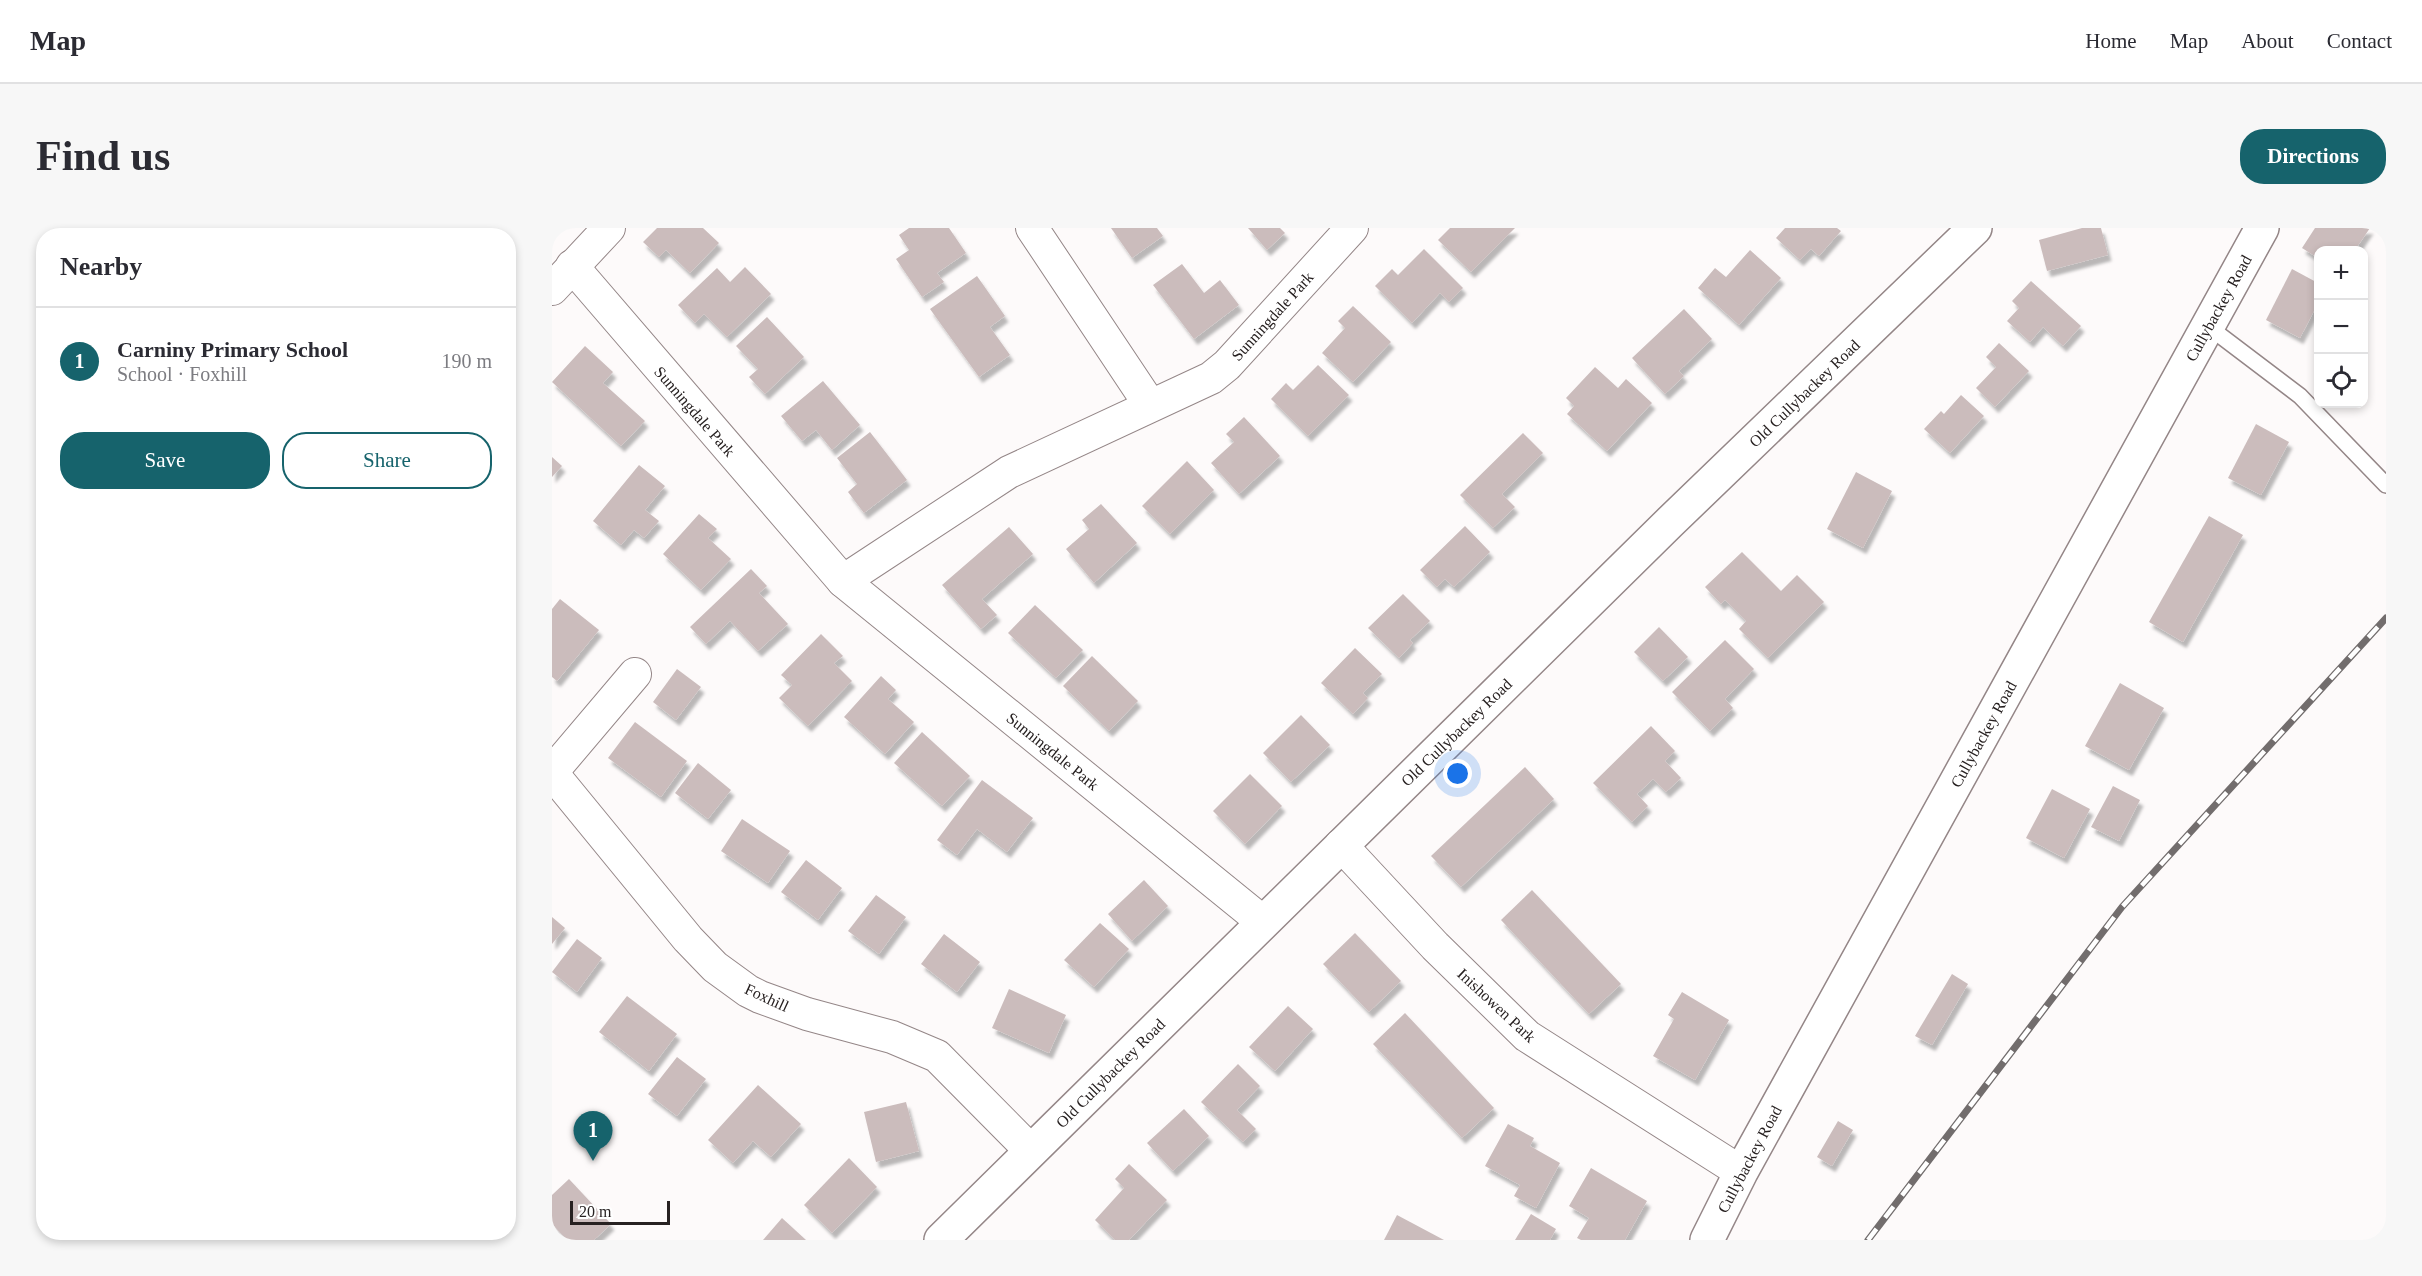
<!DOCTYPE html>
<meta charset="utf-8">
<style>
body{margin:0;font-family:"Times New Roman",serif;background:#f7f7f7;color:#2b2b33}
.controls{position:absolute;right:18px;top:18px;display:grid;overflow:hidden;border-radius:12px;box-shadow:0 3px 9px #0003}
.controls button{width:54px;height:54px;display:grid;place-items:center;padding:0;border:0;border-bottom:2px solid #e1e1e2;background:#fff;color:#2b2b33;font:30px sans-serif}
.scale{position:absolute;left:18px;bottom:15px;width:100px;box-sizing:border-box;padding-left:6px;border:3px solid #272121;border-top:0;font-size:16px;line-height:21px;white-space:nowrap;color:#272121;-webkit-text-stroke:4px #fff;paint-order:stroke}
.you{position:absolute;left:906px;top:546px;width:21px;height:21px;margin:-15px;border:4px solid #fff;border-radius:50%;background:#1a73e8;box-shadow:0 0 0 9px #1a73e833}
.badge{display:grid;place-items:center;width:39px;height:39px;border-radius:50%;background:#16636c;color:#fff;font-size:20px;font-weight:700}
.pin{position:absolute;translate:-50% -50px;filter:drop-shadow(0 2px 3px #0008)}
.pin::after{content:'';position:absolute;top:32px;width:21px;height:18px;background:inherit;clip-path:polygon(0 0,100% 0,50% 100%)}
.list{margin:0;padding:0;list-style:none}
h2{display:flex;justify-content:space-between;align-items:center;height:78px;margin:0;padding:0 24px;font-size:26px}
h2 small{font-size:20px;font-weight:400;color:#7c7c81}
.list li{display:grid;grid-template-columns:39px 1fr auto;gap:18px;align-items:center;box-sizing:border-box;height:108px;padding:0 24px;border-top:2px solid #e1e1e2}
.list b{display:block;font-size:22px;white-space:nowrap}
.list p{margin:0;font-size:20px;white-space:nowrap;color:#7c7c81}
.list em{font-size:20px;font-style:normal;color:#7c7c81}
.actions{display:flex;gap:12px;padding:18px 24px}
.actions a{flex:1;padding:14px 0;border:2px solid #16636c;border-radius:24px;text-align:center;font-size:21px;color:#16636c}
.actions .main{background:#16636c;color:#fff}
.icon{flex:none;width:33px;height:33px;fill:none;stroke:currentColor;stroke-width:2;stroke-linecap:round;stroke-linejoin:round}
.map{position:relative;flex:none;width:1834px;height:1012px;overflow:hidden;border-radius:24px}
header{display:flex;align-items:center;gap:36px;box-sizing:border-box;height:84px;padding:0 30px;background:#fff;border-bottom:2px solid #e1e1e2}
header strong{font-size:28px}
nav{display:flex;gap:33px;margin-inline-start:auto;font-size:21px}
.intro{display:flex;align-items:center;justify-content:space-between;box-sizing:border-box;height:144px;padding:0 36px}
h1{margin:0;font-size:42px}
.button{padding:15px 27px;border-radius:24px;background:#16636c;color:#fff;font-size:21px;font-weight:700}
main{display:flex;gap:36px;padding:0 36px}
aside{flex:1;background:#fff;border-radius:24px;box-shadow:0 3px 9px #0003}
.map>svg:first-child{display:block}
.building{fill:#cbbcbc;filter:url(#shadow)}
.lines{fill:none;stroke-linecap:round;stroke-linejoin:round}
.lane-casing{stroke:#948687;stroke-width:18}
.street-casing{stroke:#948687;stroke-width:34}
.secondary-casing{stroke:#948687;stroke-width:36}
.lane{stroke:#fff;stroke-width:15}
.street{stroke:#fff;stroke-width:32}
.secondary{stroke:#fff;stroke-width:33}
.rail-casing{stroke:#726d6d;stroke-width:7}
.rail{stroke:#fff;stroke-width:4.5;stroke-dasharray:14;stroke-linecap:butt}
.labels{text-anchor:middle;stroke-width:4.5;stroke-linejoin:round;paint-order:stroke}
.street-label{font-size:16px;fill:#272121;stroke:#fff}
</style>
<header>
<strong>Map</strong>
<nav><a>Home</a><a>Map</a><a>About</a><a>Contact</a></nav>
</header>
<div class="intro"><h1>Find us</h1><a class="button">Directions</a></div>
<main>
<aside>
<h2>Nearby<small></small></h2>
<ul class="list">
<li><span class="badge">1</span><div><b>Carniny Primary School</b><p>School · Foxhill</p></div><em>190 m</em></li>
</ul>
<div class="actions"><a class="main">Save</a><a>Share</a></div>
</aside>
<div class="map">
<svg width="1834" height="1012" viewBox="0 0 1834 1012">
<defs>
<filter id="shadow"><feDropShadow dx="3.5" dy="6" stdDeviation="1.5" flood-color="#0004"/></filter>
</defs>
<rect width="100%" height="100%" fill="#fdfafa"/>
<g class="building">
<path d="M105 0H151L167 15 138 45 114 22 107 29 91 14Z"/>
<path d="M357 0H397L414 25 385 45 392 54 370 69 344 31 357 22 347 7Z"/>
<path d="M559 0H605L611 8 580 30Z"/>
<path d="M696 0H728L733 5 715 22Z"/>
<path d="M898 0H963L919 44 886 12Z"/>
<path d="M1233 0H1285L1289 3 1267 28 1259 21 1248 32 1224 10Z"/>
<path d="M1530 0H1549L1556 27 1495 43 1487 12Z"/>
<path d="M1763 0H1818L1803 22H1766V30L1750 20Z"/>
<path d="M872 21 911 60 897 74 888 65 860 95 823 58 840 41 846 47Z"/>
<path d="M1198 22 1229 50 1187 97 1146 60 1163 40 1174 49Z"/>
<path d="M630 36 652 65 668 52 687 77 642 111 601 57Z"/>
<path d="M193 39 219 66 175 109 152 86 143 95 126 77 165 40 178 54Z"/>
<path d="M1740 41 1766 55V75L1748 110 1714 92Z"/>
<path d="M425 48 453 88 438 99 458 127 427 149 378 81Z"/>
<path d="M1479 53 1529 98 1511 118 1491 99 1478 114 1455 93 1467 80 1460 73Z"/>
<path d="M801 78 839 114 801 154 770 125 793 100 786 93Z"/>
<path d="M1132 81 1160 111 1127 143 1132 148 1113 166 1080 130Z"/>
<path d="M215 89 252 129 213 166 197 149 206 141 184 118Z"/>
<path d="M1447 115 1477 143 1443 179 1424 160 1444 139 1434 129Z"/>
<path d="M33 118 61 144 51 155 93 193 69 218 0 154Z"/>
<path d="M766 137 797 167 756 208 719 171 734 155 741 162Z"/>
<path d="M1043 139 1066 160 1074 151 1100 175 1055 223 1015 186 1022 178 1014 170Z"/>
<path d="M271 153 308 197 280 222 264 202 250 213 229 188Z"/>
<path d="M1409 167 1432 188 1398 225 1372 201 1389 183 1392 186Z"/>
<path d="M692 189 728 228 687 266 659 235 682 214 674 206Z"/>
<path d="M1704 196 1737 214 1709 267 1676 250Z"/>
<path d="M318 204 355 252 312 285 296 264 305 256 285 230Z"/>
<path d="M971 205 991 225 950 266 963 279 941 300 908 267Z"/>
<path d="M0 229 10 238 0 249Z"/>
<path d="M635 233 662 262 618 306 590 278Z"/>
<path d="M87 237 113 258 93 282 107 293 92 310 82 302 69 317 41 293Z"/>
<path d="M1304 244 1340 263 1311 320 1275 301Z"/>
<path d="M549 276 585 315 542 355 514 321 537 301 530 292Z"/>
<path d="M147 286 165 301 156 310 179 331 149 362 111 326Z"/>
<path d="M1657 288 1691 307 1631 414 1597 394Z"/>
<path d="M913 298 938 324 902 359 893 351 885 359 868 342Z"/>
<path d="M457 299 481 326 430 371 445 387 429 401 390 357Z"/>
<path d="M1190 324 1229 363 1245 347 1272 374 1216 430 1187 401 1194 393 1173 372 1169 376 1153 359Z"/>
<path d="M199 341 215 358 207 365 236 396 206 423 178 393 154 416 138 399Z"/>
<path d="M851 366 878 393 858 412 861 415 847 430 816 400Z"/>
<path d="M8 371 47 402 5 453 0 449V381Z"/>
<path d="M483 377 531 422 504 450 456 405Z"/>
<path d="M1107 399 1136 429 1111 453 1082 424Z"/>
<path d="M269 406 291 428 282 435 300 453 256 498 227 470 240 457 229 447Z"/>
<path d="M1173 412 1202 441 1173 471 1181 480 1158 503 1120 464Z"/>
<path d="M803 420 830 446 811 465 816 470 801 486 769 455Z"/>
<path d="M540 428 586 473 557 503 511 458Z"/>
<path d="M125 441 149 459 124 492 101 474Z"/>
<path d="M329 448 344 462 336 471 362 494 333 526 292 489Z"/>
<path d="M1568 455 1612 480 1577 542 1533 518Z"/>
<path d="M749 487 778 517 739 554 711 525Z"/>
<path d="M83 494 135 533 109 569 56 530Z"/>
<path d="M1099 498 1123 523 1113 533 1129 550 1114 564 1101 551 1085 566 1096 578 1080 594 1041 555Z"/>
<path d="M370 504 418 548 390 578 342 535Z"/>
<path d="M146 535 179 562 156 591 123 565Z"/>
<path d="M973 539 1002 571 909 659 879 628Z"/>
<path d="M698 546 730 578 693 616 661 583Z"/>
<path d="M430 552 481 590 455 624 425 601 405 627 385 612Z"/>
<path d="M1561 558 1588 572 1567 613 1539 599Z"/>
<path d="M1500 561 1538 581 1512 630 1474 610Z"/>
<path d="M190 591 238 623 216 655 169 623Z"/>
<path d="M254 632 290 660 266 692 229 664Z"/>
<path d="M592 652 616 678 580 713 556 686Z"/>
<path d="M980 662 1069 756 1037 786 949 692Z"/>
<path d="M324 667 354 689 327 726 296 703Z"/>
<path d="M0 689 13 700 0 716Z"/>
<path d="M548 695 577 721 542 759 512 732Z"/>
<path d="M803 705 849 753 817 784 771 736Z"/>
<path d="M392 706 428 734 405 764 369 736Z"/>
<path d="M25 711 50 730 25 764 0 744Z"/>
<path d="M1400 746 1416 756 1380 817 1363 808Z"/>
<path d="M457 761 514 787 497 825 440 800Z"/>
<path d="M1130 764 1177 792 1143 852 1101 828 1122 791 1116 787Z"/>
<path d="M75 768 125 806 97 843 47 804Z"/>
<path d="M736 778 761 801 723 843 697 819Z"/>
<path d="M853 785 942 880 910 910 821 816Z"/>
<path d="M125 829 154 851 125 888 96 866Z"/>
<path d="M686 836 708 858 685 882 704 901 691 914 649 874Z"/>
<path d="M206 857 249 896 219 929 201 913 181 935 156 912Z"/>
<path d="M354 874 367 923 324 934 312 884Z"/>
<path d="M632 881 657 908 621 943 595 915Z"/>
<path d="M1286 893 1301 902 1280 938 1265 929Z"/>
<path d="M956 896 982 910 978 918 1008 935 984 980 962 968 968 957 933 938Z"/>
<path d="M297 930 325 959 280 1005 252 977Z"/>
<path d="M577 936 615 972 577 1012H563L543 992 572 960 563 951Z"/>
<path d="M1039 940 1095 973 1073 1012H1029L1025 1010 1037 990 1017 978Z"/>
<path d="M17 951 59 996 42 1012H15L0 996V967Z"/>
<path d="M979 986 1004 1001 998 1012H963Z"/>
<path d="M845 987 892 1012H832Z"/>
<path d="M230 990 254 1012H211Z"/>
</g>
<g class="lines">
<defs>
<path id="lane" d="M1657 99 1748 168 1834 257"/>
<g id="street">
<path d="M480 0 598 177"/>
<path d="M20 38 291 353 711 694"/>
<path d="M0 61 57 0"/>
<path d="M291 353 457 244 659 150 675 137 800 0"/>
<path d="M0 544 83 446"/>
<path d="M0 545 136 711 163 739 196 763 208 769 255 786 340 809 385 828 479 923"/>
<path d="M789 617 883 718 975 808 1189 944"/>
</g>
<g id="secondary">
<path d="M389 1012 1117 295 1423 0"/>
<path d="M1155 1012 1189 944 1710 0"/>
</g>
</defs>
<use href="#lane" class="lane-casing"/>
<use href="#street" class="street-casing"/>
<use href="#secondary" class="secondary-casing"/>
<use href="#lane" class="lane"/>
<use href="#street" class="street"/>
<use href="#secondary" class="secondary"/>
<defs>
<path id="rail" d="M1316 1012 1570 679 1834 390"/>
</defs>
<use href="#rail" class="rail-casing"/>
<use href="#rail" class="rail"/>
</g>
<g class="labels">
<g class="street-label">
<text transform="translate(1666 80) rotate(-61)" y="6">Cullybackey Road</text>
<text transform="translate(720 88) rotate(-48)" y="6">Sunningdale Park</text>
<text transform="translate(1252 165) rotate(-44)" y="6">Old Cullybackey Road</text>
<text transform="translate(143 183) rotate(49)" y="6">Sunningdale Park</text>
<text transform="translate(904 504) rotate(-44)" y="6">Old Cullybackey Road</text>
<text transform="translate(1431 506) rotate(-61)" y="6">Cullybackey Road</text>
<text transform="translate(501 523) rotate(39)" y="6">Sunningdale Park</text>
<text transform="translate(215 769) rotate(25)" y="6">Foxhill</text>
<text transform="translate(945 777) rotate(43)" y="6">Inishowen Park</text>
<text transform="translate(558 845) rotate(-45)" y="6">Old Cullybackey Road</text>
<text transform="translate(1197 931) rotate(-62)" y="6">Cullybackey Road</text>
</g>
</g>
</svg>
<div class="controls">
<button>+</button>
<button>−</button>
<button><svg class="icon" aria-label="locate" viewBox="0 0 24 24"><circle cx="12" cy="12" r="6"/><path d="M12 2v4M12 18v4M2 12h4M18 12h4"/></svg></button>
</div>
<div class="scale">20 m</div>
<div class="you"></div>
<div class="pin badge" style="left:41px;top:933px">1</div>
</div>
</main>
